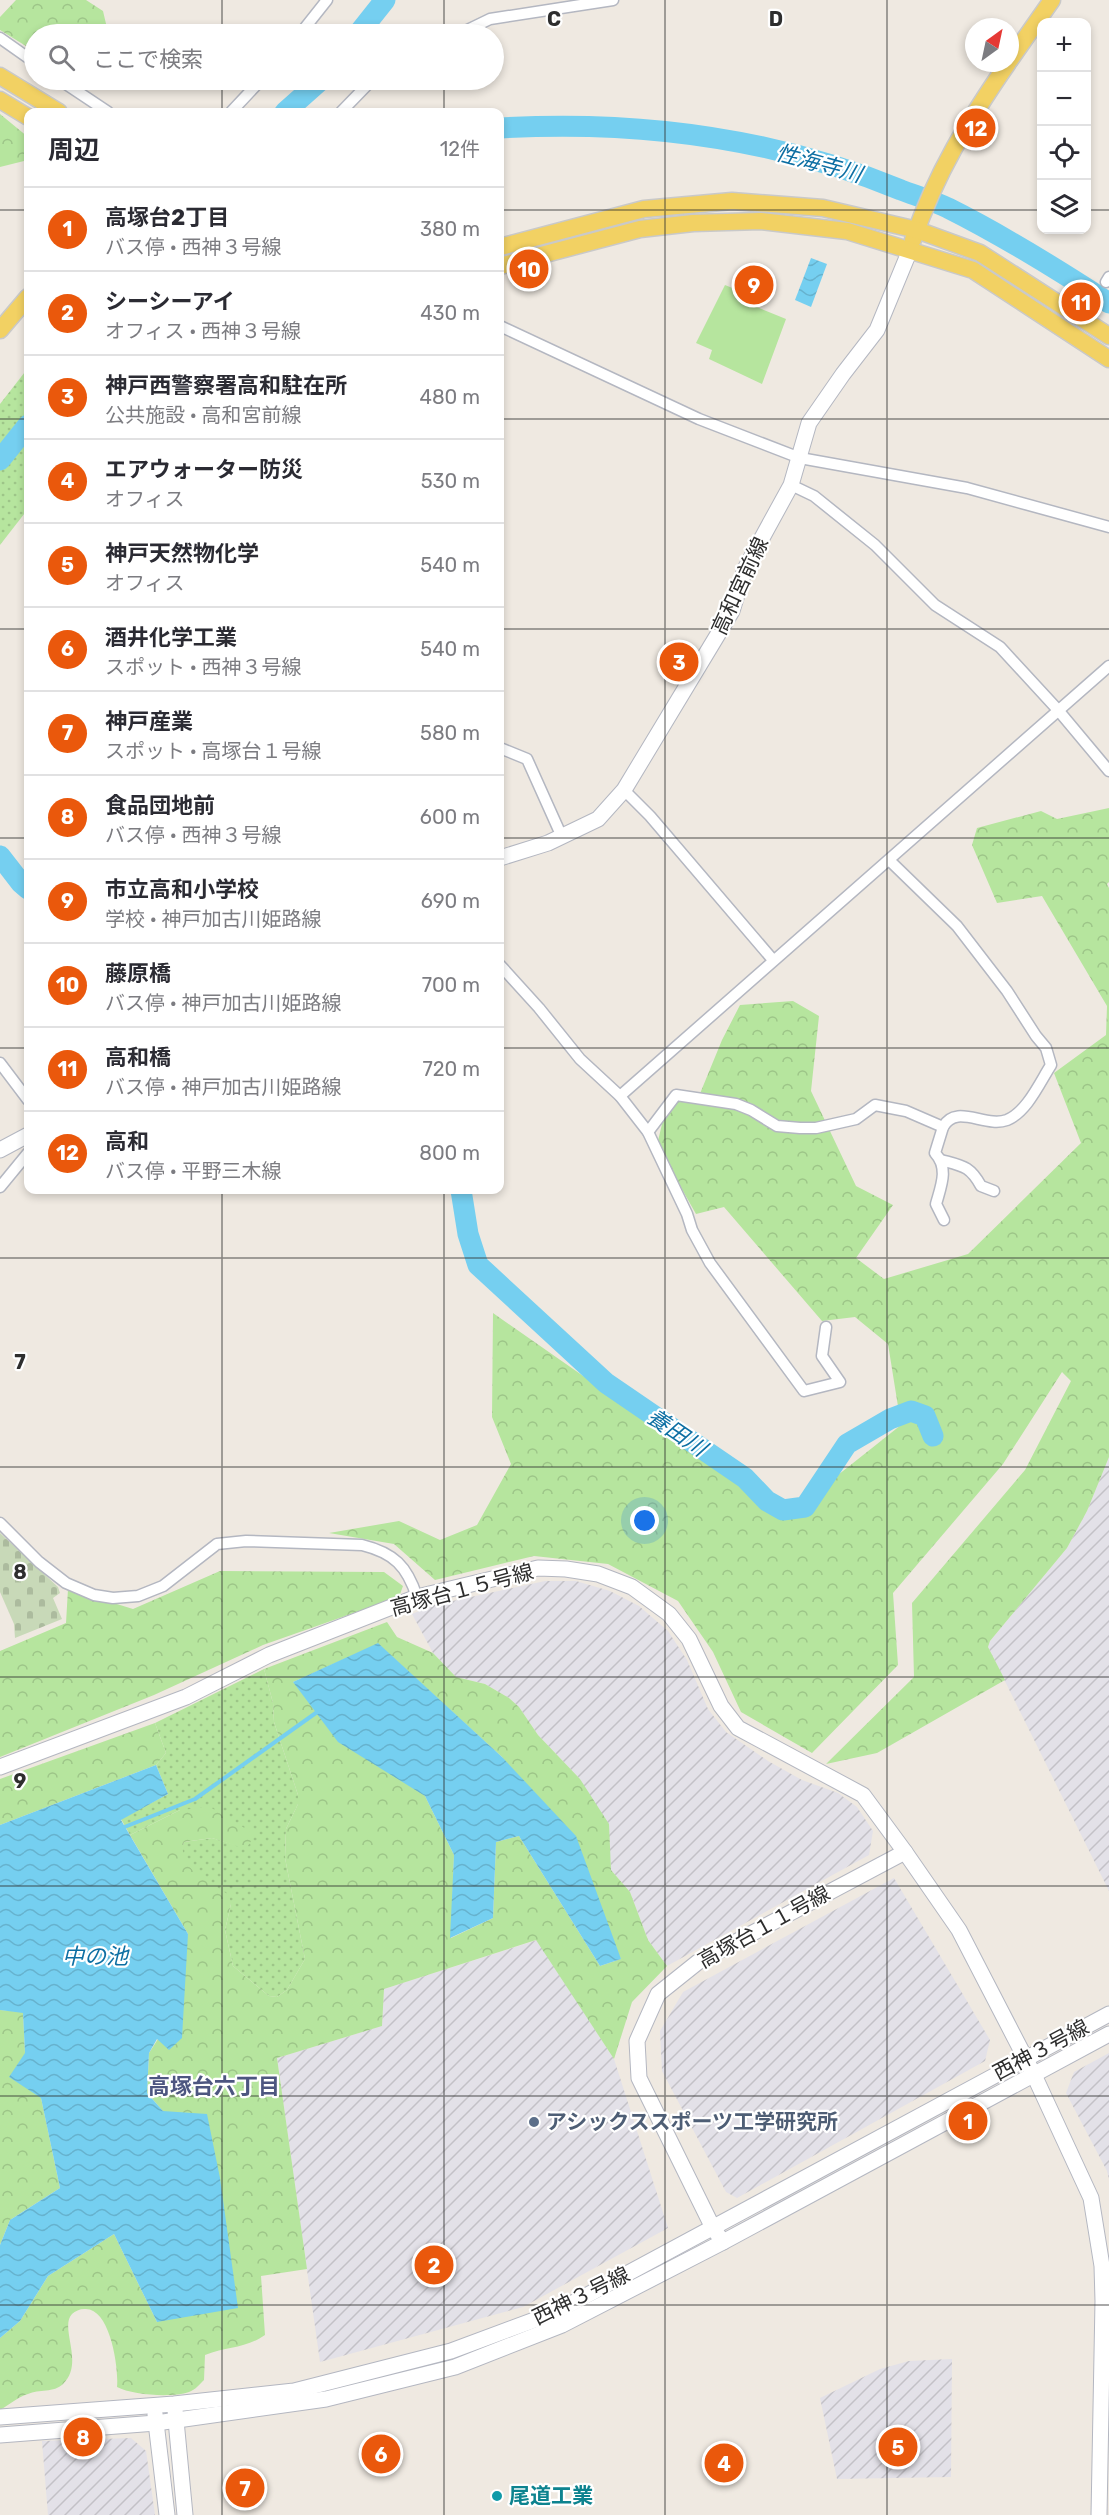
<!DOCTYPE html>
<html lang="ja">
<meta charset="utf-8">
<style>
body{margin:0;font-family:Rubik,"Noto Sans JP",sans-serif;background:#f2f2f3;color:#2b2b33}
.controls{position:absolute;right:18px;top:18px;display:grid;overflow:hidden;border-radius:12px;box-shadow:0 3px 9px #0003}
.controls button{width:54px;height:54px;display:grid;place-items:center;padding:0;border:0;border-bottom:2px solid #e1e1e2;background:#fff;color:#2b2b33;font:30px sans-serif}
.compass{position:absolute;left:965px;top:18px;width:54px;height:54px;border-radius:50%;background:#fff;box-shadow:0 3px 9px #0003;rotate:33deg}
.you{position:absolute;left:645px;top:1521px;width:21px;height:21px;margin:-15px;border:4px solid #fff;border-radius:50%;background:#1a73e8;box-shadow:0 0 0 9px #1a73e833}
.badge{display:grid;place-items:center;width:39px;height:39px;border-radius:50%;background:#ea580c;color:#fff;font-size:20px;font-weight:700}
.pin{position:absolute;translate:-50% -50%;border:3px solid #fff;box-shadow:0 2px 6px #0006}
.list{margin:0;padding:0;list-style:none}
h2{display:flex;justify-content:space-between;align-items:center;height:78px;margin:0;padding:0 24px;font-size:26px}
h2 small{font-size:20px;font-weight:400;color:#7c7c81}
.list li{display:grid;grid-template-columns:39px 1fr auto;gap:18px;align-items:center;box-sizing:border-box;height:84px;padding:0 24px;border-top:2px solid #e1e1e2}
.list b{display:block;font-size:22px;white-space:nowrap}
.list p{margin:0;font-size:20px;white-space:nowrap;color:#7c7c81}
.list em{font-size:20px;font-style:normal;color:#7c7c81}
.icon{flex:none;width:33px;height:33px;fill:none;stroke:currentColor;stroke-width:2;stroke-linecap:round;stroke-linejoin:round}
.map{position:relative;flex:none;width:1109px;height:2515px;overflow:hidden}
.search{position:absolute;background:#fff;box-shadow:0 3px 9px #0003;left:24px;top:24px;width:480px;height:66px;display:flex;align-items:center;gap:15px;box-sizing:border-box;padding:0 21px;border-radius:33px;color:#7c7c81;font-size:22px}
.panel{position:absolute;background:#fff;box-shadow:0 3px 9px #0003;left:24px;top:108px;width:480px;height:1086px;border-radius:12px}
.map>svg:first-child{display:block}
.industrial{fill:url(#industrial-furrows)}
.grass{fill:url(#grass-dots)}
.forest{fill:url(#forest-crowns);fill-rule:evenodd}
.cemetery{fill:url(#cemetery-stones)}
.park{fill:#b6e59e}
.water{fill:url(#water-waves)}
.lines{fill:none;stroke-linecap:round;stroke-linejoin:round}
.stream{stroke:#75cff0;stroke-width:4}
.river{stroke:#75cff0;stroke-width:21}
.street-casing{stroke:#b4b7c1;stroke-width:13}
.secondary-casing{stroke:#b4b7c1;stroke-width:17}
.primary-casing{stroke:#c9c9c9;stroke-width:19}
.street{stroke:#fff;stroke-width:10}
.secondary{stroke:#fff;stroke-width:15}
.primary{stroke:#f2d163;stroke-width:16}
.grid{fill:none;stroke:#2e2e2e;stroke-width:1.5;stroke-opacity:0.55}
.service-dot{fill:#5c6f8a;stroke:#fff;stroke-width:2}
.culture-dot{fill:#0f9aa8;stroke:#fff;stroke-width:2}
.labels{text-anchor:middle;stroke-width:4.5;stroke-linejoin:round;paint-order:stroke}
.street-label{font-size:21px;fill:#2e2e2e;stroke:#fff}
.service-label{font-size:21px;font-weight:bold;fill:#4e5e75;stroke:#fff;text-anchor:start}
.culture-label{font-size:21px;font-weight:bold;fill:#0d838f;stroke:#fff;text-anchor:start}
.water-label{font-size:22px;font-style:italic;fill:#0d6fa3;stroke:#fff}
.neighbourhood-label{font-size:22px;font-weight:bold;fill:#4d5680;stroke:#fff}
.grid-label{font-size:20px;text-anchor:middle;font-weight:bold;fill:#2e2e2e;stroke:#fff;stroke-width:4.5;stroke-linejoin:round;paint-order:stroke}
</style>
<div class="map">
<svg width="1109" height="2515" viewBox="0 0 1109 2515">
<defs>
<pattern id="industrial-furrows" width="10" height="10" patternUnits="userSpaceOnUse" patternTransform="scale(1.5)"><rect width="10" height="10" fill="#e3e1e8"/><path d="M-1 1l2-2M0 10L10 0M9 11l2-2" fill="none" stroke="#c3c1c7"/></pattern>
<pattern id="grass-dots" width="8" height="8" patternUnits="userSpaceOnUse" patternTransform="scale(1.5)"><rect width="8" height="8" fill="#b6e59e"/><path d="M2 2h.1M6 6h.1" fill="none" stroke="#9dc588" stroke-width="1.8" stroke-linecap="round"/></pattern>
<pattern id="forest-crowns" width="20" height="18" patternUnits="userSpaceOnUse" patternTransform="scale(1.5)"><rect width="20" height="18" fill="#b6e59e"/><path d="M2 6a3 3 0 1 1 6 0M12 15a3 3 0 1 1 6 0" fill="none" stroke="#9dc588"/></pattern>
<pattern id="cemetery-stones" width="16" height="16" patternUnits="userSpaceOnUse" patternTransform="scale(1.5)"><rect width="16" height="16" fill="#c8d9b8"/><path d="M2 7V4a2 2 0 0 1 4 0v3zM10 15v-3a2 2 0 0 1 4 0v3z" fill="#acbb9e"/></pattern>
<pattern id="water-waves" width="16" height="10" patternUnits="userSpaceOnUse" patternTransform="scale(1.5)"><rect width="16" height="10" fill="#75cff0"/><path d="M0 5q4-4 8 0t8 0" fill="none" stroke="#66b2ce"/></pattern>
</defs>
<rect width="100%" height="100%" fill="#efe9e1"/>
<g class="industrial">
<path d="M1109 1457V1891L988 1647 990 1641 1067 1548 1087 1511Z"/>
<path d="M545 1581H576L610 1591 639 1606 668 1631 687 1660 708 1709 726 1732 768 1761 802 1780 838 1793 857 1807 873 1831 869 1855 667 1966 648 1940 630 1892 611 1870 610 1857 580 1779 538 1735 519 1707 509 1698 485 1684 456 1677 433 1653 412 1614 434 1605Z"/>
<path d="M894 1878 990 2040 985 2061 737 2198 726 2192 662 2071 660 2031 683 1992Z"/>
<path d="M537 1940 614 2059 668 2228 523 2307 320 2362 277 2058 382 2026 384 1989Z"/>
<path d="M1109 2053V2179L1107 2171 1066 2093 1074 2072Z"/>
<path d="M952 2359 951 2477 837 2479 820 2398 880 2369 909 2361Z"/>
<path d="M131 2438 146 2451 155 2515H48L42 2441Z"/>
</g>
<g class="grass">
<path d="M28 368V509L0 545V404Z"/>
<path d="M264 1669 273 1703 274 1722 298 1795V1804L286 1829 285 1858 305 1959 287 1990 277 1997 269 1996 233 1966 225 1930 231 1904C218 1892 193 1876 184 1861 180 1855 182 1849 184 1842L212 1838 246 1848 180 1810 130 1835 121 1819 168 1794 156 1765 166 1753 155 1723Z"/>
</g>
<g class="forest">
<path d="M16 0H86L103 11 107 28 105 34H34V51L0 30V17Z"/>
<path d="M0 114 28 137V160L0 167Z"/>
<path d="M1109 808V882L1107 884 1109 888V1457L1087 1511 1067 1548 990 1641 988 1647 1005 1680 877 1753 826 1764 914 1677 912 1603 1025 1470 1071 1381 1062 1372 1003 1464 893 1593 898 1665 812 1753 741 1712 713 1652 678 1601 608 1564 534 1556 435 1580 394 1544 329 1533 399 1521 440 1540 477 1525 511 1464 492 1417 493 1313 785 1517 901 1425 888 1344 855 1317 822 1321 724 1207 696 1214 657 1145 668 1099 699 1096 722 1040 740 1005 793 1001 819 1016 811 1091 856 1186 893 1205 856 1258 884 1279 968 1254 1081 1143 1054 1073 1106 1035 1107 1006 1042 896 997 903 972 845 977 828 1041 811 1057 819Z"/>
<path d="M220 1571 384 1572 403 1586 399 1597 263 1645 154 1695 0 1757V1651L66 1623 68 1589 133 1609Z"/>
<path d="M387 1622 397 1637 433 1653 456 1677 485 1684 509 1698 519 1707 538 1735 580 1779 609 1824 611 1870 630 1892 648 1940 667 1966 632 2002 614 2059 536 1940 384 1989 382 2026 277 2058 307 2269 261 2276 265 2335C245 2349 228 2346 205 2355L204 2380C200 2384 195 2390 189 2392 172 2398 132 2395 117 2387 119 2368 110 2306 84 2309 80 2309 75 2311 72 2314 59 2328 85 2363 63 2384 54 2393 39 2389 28 2394 18 2397 9 2405 0 2410V2338L20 2321 48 2276 114 2234 157 2322 163 2111 147 2093 149 2053 158 2039 188 1934 130 1835 180 1810 210 1807 251 1832V1841L246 1849 212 1838 184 1842C176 1869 210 1882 229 1895L231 1904 225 1930 233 1966 269 1996 277 1997 287 1990 305 1959 285 1858 286 1829 298 1804V1795L274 1722 273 1703 264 1669ZM378 1644 502 1757 621 1959 600 1966 519 1836 496 1842 493 1918 451 1938 454 1855 425 1796 293 1682Z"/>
<path d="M155 1723 166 1753 156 1765 0 1825V1779Z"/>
<path d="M0 2010 23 2012 25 2053 41 2098 60 2188 10 2220 0 2245Z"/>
</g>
<path class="cemetery" d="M0 1533 58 1587 60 1593 53 1598 62 1619 15 1638 14 1624 0 1592Z"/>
<path class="park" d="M725 285 742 292V301L786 319 762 384 709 359 712 350 696 343Z"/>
<g class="water">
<path d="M811 258 827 264 811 307 795 300Z"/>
<path d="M378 1643 502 1757 576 1836 621 1959 600 1966 519 1836 496 1842 493 1918 450 1938 454 1855 425 1796 338 1742 293 1682Z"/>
<path d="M156 1765 168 1794 121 1820 188 1934 182 2038 169 2050 157 2039 149 2053 147 2093 163 2111 207 2114 220 2178 238 2308 157 2322 114 2234 48 2276 20 2321 0 2338V2245L10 2220 60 2188 41 2098 9 2077 25 2053 23 2013 0 2010V1825Z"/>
</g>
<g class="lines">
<path class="stream" d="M122 1828 195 1799 320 1710"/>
<g class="river">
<path d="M358 34 385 0"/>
<path d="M285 112 321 80"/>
<path d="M500 128C638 120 772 137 901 190 917 196 933 201 948 208 1004 236 1057 269 1109 303"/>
<path d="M0 460 28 425"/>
<path d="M0 856 21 883 28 889"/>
<path d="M461 1190 468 1234 478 1265 606 1383 745 1478 767 1501 783 1510 805 1507 847 1444 890 1419 911 1411 925 1416 933 1436"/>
</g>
<defs>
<g id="street">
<path d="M300 34 327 0"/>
<path d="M459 34 490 19 613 0"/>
<path d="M0 38 34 62"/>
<path d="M60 80 108 112"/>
<path d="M231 112 261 80"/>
<path d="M341 112 372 80"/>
<path d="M1106 282 1109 277"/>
<path d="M500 326 699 419 800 458 967 488 1109 527"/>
<path d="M791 485 814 496 875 545 935 605 1000 647 1058 710 1109 771"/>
<path d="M500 748 527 759 562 837"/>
<path d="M624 790 650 816 773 960"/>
<path d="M500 965 539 1008 580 1059 620 1096 648 1132 687 1214 692 1230 710 1263 804 1391 840 1382 822 1356 826 1327"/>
<path d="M0 1063 28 1100"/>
<path d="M620 1096 1109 666"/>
<path d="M943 1127 935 1153C949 1168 941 1186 936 1204L944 1220"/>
<path d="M648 1132 676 1095 736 1104 751 1110 777 1126 800 1128H816L856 1119 875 1105 906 1111 943 1127C956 1103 985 1128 1007 1120 1027 1112 1040 1082 1051 1065L1046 1048 1036 1036 1007 991 957 926 889 860"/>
<path d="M941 1160C963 1166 970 1166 981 1186L994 1191"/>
<path d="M0 1187 28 1153"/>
<path d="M0 1523 39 1562 66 1583 94 1595 113 1598 138 1596 163 1586 217 1544 246 1541 362 1545C394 1553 407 1566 417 1597"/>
</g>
<g id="secondary">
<path d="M500 858 548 843 598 819 624 790 732 611 745 569 791 485 809 423 843 374 877 330 910 250"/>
<path d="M0 1150 28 1135"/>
<path d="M0 1767 186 1697 269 1655 417 1597 538 1568 566 1569 598 1574 632 1587 669 1614 689 1639 721 1706 738 1728 863 1795 905 1852"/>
<path d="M723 2242 713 2228 639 2078 637 2041 658 1994 698 1962 905 1852 959 1930 1034 2075 1091 2198 1102 2266 1103 2301 1099 2515"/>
<path d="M175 2410 185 2515"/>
<path d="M155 2414 167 2515"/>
<path d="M0 2417 174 2404 294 2391 451 2351 556 2312 1109 2014"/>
<path d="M0 2435 156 2423 326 2399 455 2367 562 2325 723 2242 1109 2034"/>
</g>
<g id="primary">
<path d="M1010 60 1052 0"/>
<path d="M0 76 59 112"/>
<path d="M0 100 28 117"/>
<path d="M913 240C936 173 968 121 1008 63"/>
<path d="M500 247 644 209 732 201 823 208 917 230 980 253 1109 336"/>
<path d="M500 266 640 229 693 223 761 221 847 231 973 270 1109 359"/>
<path d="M0 330 28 297"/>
</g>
</defs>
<use href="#street" class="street-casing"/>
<use href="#secondary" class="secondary-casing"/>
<use href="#primary" class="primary-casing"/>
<use href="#street" class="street"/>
<use href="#secondary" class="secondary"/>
<use href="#primary" class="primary"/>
</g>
<path class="grid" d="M222 0V34M444 0V34M665 0V2515M887 0V2515M222 80V112M444 80V112M0 210H28M500 210H1042M1086 210H1109M0 419H28M500 419H1109M0 629H28M500 629H1109M0 838H28M500 838H1109M0 1048H28M500 1048H1109M222 1190V2515M444 1190V2515M0 1258H1109M0 1467H1109M0 1677H1109M0 1886H1109M0 2096H1109M0 2305H1109"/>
<circle class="service-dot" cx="534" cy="2122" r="6"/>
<circle class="culture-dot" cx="497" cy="2496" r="6"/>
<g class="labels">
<g class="street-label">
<text transform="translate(740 586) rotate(-65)" y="7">高和宮前線</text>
<text transform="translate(462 1590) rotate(-15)" y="7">高塚台１５号線</text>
<text transform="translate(764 1927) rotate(-29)" y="7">高塚台１１号線</text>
<text transform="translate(1041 2050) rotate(-28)" y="7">西神３号線</text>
<text transform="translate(581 2296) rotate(-26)" y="7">西神３号線</text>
</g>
<g class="service-label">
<text x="546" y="2129">アシックススポーツ工学研究所</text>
</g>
<g class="culture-label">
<text x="509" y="2503">尾道工業</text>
</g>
<g class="water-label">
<text transform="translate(819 163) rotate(15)" y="8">性海寺川</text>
<text transform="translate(677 1432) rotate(34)" y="8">養田川</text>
<text x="95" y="1964">中の池</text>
</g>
<g class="neighbourhood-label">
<text x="214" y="2094">高塚台六丁目</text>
</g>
</g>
<g class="grid-label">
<text x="554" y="26">C</text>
<text x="776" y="26">D</text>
<text x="20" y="1369">7</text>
<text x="20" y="1579">8</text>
<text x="20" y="1788">9</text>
</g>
</svg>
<div class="controls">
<button>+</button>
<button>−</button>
<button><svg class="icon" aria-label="locate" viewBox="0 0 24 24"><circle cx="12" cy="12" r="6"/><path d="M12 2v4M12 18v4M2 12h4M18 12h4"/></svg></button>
<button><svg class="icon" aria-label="layers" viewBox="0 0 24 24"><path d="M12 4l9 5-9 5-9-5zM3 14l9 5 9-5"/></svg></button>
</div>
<svg class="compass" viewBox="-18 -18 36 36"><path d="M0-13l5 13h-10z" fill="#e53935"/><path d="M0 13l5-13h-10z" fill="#7c7c81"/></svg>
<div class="you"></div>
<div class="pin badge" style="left:968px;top:2121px">1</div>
<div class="pin badge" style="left:434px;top:2265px">2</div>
<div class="pin badge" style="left:679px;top:662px">3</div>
<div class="pin badge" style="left:724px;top:2463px">4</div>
<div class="pin badge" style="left:898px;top:2447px">5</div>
<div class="pin badge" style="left:381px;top:2454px">6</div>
<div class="pin badge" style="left:245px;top:2488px">7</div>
<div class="pin badge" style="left:83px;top:2437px">8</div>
<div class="pin badge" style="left:754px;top:285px">9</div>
<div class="pin badge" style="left:529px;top:269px">10</div>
<div class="pin badge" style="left:1081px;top:302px">11</div>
<div class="pin badge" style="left:976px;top:128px">12</div>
<div class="search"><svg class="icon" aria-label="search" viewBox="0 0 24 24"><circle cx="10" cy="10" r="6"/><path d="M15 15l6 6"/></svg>ここで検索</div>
<section class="panel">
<h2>周辺<small>12件</small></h2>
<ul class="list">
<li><span class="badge">1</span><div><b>高塚台2丁目</b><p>バス停 · 西神３号線</p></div><em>380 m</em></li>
<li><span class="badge">2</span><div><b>シーシーアイ</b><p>オフィス · 西神３号線</p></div><em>430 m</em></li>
<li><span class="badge">3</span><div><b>神戸西警察署高和駐在所</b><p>公共施設 · 高和宮前線</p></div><em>480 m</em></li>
<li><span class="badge">4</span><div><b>エアウォーター防災</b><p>オフィス</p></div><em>530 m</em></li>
<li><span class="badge">5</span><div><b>神戸天然物化学</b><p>オフィス</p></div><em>540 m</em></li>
<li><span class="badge">6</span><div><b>酒井化学工業</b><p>スポット · 西神３号線</p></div><em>540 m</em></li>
<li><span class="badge">7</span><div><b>神戸産業</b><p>スポット · 高塚台１号線</p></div><em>580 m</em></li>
<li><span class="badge">8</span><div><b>食品団地前</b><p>バス停 · 西神３号線</p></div><em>600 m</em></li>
<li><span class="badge">9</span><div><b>市立高和小学校</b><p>学校 · 神戸加古川姫路線</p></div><em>690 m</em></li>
<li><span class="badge">10</span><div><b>藤原橋</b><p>バス停 · 神戸加古川姫路線</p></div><em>700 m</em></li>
<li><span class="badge">11</span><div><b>高和橋</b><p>バス停 · 神戸加古川姫路線</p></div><em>720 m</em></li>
<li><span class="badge">12</span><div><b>高和</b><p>バス停 · 平野三木線</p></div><em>800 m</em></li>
</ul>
</section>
</div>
